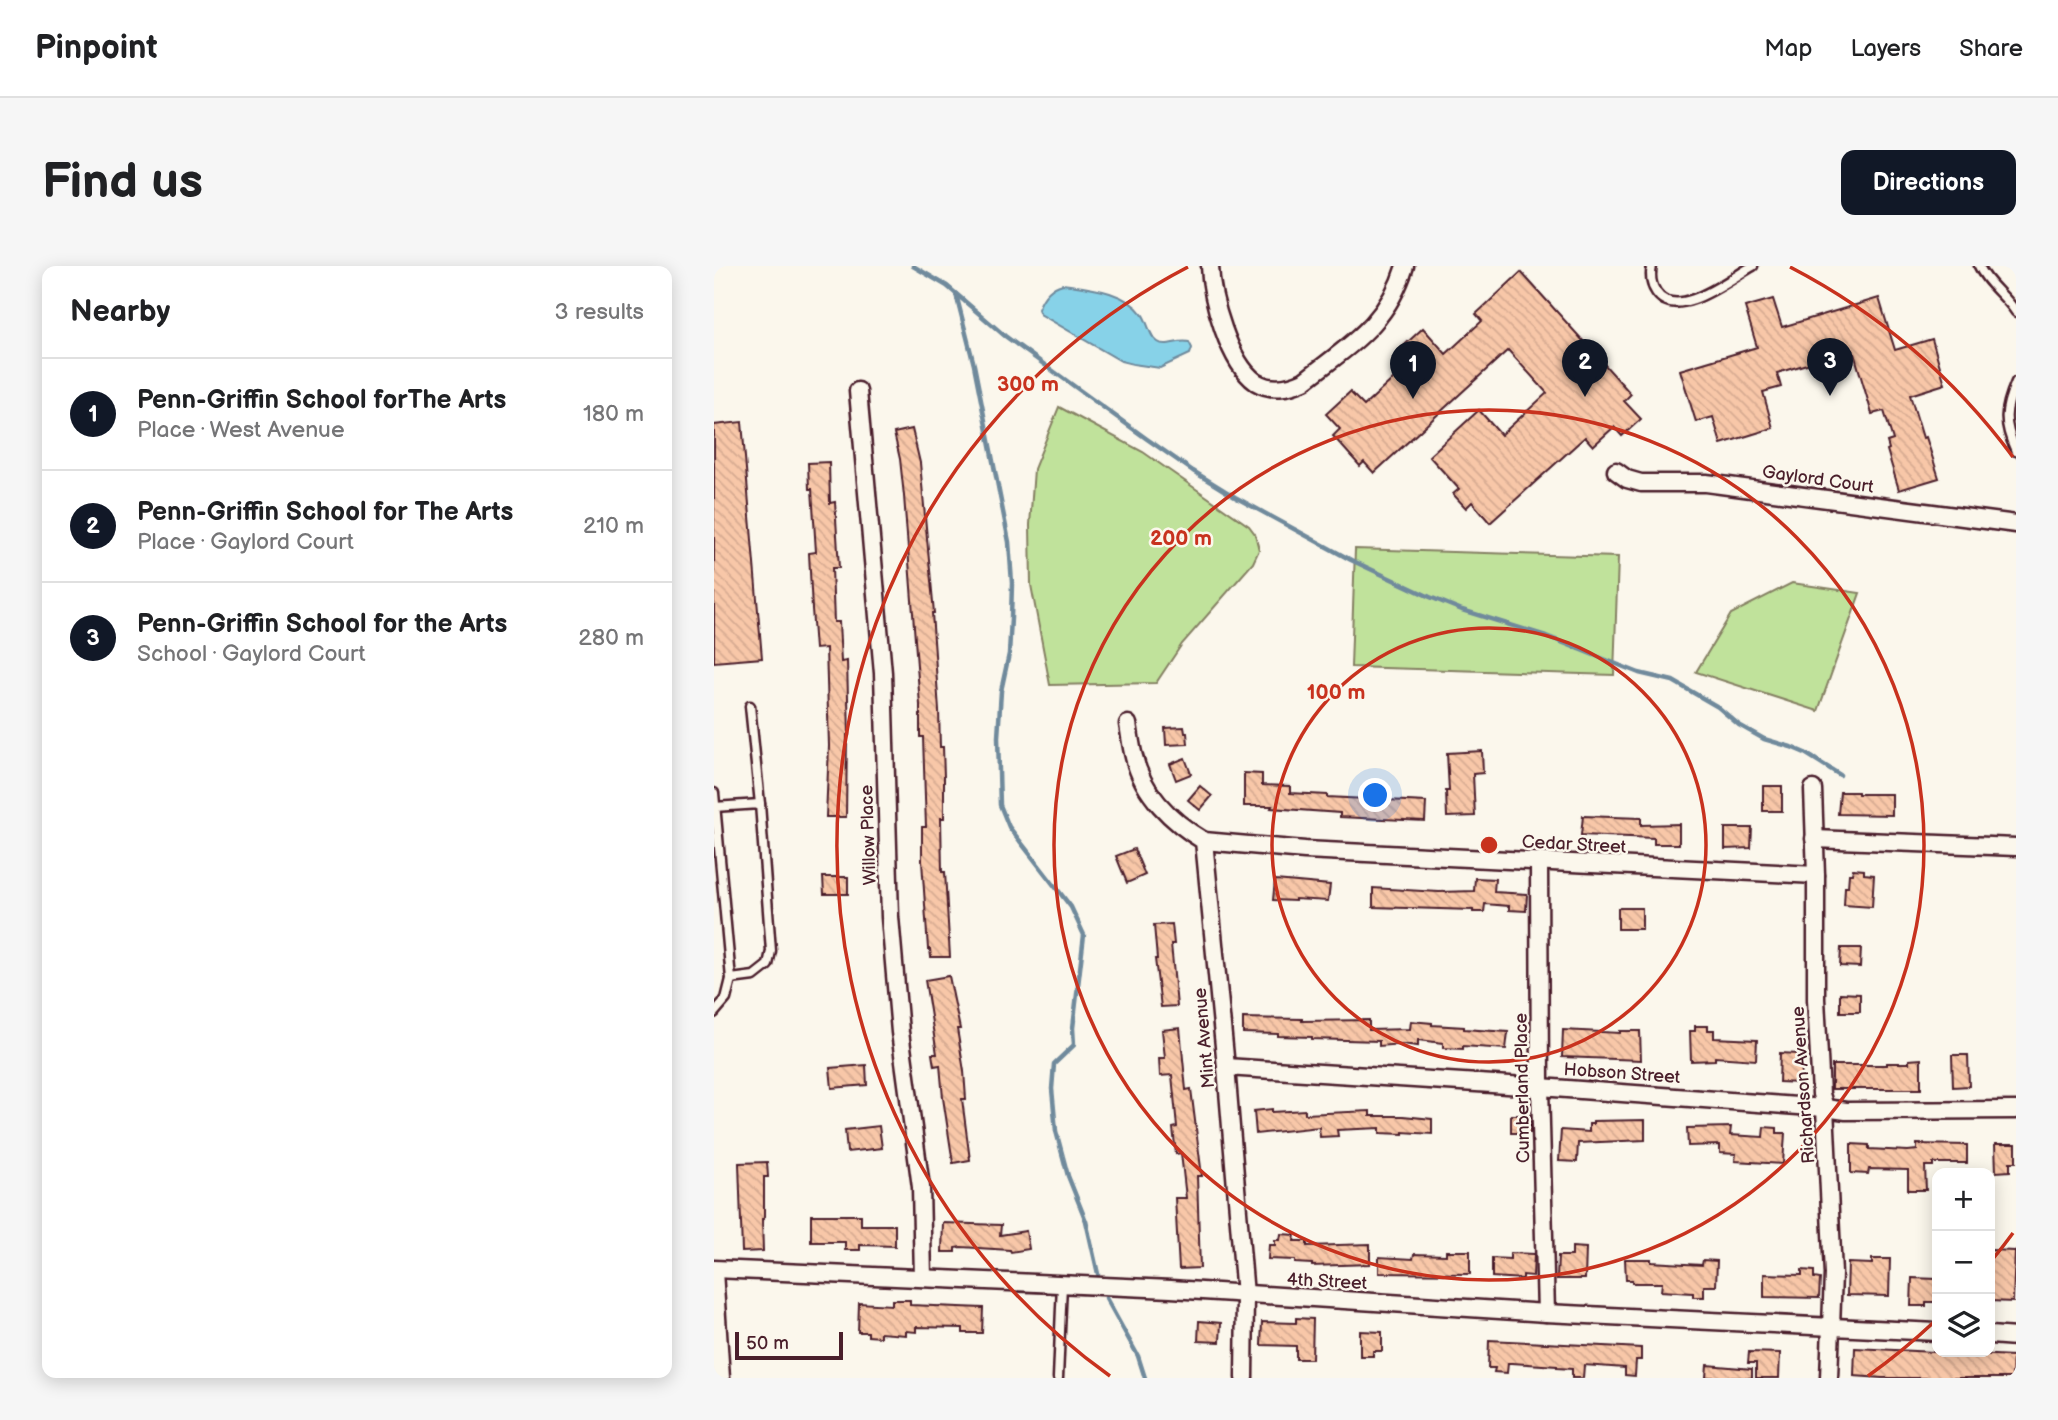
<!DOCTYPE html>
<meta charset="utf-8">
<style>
body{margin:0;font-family:"Balsamiq Sans",sans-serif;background:#f6f6f6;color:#202124}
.controls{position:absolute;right:21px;bottom:21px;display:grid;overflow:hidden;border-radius:14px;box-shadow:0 4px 18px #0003}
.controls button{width:63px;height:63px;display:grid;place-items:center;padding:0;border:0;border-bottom:2px solid #e0e0e0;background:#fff;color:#202124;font:35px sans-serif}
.scale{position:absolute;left:21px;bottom:18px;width:108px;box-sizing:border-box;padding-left:7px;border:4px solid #4a1f2b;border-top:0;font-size:19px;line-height:24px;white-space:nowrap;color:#4a1f2b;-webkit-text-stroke:5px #fbf7ec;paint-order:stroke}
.you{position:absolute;left:662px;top:530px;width:24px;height:24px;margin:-18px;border:5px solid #fff;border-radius:50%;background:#1a73e8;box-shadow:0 0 0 10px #1a73e833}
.badge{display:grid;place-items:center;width:46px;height:46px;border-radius:50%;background:#111827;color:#fff;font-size:23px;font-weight:700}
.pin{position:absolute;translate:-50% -58px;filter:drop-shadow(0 2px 4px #0008)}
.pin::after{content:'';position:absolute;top:37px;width:24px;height:21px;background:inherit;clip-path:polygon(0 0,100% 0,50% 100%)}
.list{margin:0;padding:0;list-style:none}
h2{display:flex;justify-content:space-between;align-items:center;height:91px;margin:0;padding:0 28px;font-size:30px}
h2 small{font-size:23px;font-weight:400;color:#757577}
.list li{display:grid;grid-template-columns:46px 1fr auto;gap:21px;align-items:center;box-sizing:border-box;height:112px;padding:0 28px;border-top:2px solid #e0e0e0}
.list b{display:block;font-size:26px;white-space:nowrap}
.list p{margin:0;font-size:23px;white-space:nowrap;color:#757577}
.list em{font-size:23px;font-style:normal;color:#757577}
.icon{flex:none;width:38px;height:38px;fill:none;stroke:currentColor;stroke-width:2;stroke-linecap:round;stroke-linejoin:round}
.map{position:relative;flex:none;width:1302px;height:1112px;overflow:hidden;border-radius:14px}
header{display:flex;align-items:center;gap:42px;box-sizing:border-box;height:98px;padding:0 35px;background:#fff;border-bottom:2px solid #e0e0e0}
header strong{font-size:33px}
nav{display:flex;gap:38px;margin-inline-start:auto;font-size:24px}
.intro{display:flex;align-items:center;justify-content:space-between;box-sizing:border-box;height:168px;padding:0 42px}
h1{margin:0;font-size:49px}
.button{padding:18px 32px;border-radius:14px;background:#111827;color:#fff;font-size:24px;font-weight:700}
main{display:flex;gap:42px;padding:0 42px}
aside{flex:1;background:#fff;border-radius:14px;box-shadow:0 4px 18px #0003}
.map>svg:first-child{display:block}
.green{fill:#c0e29b;stroke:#858063;stroke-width:2}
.water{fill:#87d2e8;stroke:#6f8a9c;stroke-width:2}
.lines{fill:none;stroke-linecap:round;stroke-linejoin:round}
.stream{stroke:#6f8a9c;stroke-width:4.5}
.building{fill:url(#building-back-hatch);stroke:#4a1f2b;stroke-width:2}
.lane-casing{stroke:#4a1f2b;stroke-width:13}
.street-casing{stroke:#4a1f2b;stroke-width:21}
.lane{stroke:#fbf7ec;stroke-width:8}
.street{stroke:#fbf7ec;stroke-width:16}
.ring{fill:none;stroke:#c8321e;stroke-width:3.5}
.labels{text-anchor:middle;stroke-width:5;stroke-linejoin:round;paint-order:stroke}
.street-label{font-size:18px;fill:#4a1f2b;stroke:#fbf7ec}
.centre{fill:#c8321e;stroke:#fbf7ec;stroke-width:3.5}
.ring-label{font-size:21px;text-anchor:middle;font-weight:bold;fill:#c8321e;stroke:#fbf7ec;stroke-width:5;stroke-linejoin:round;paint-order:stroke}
</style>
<header>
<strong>Pinpoint</strong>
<nav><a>Map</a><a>Layers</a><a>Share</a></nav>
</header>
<div class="intro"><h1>Find us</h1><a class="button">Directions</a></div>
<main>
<aside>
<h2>Nearby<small>3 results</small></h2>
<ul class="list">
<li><span class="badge">1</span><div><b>Penn-Griffin School forThe Arts</b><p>Place · West Avenue</p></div><em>180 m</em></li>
<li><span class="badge">2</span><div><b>Penn-Griffin School for The Arts</b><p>Place · Gaylord Court</p></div><em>210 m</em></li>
<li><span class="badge">3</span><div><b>Penn-Griffin School for the Arts</b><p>School · Gaylord Court</p></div><em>280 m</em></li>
</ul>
</aside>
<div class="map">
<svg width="1302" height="1112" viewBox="0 0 1302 1112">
<defs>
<pattern id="building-back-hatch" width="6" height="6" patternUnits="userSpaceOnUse" patternTransform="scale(1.75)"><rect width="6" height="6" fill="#f8c7a8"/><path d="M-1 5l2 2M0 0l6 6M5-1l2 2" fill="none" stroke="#d6aa91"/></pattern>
</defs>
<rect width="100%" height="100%" fill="#fbf7ec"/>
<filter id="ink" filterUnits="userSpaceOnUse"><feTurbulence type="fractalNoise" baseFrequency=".0143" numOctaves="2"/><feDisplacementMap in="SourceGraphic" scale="14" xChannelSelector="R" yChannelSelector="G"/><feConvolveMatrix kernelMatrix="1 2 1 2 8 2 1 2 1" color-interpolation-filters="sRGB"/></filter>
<g filter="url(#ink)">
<g class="green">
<path d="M345 141 429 186 535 260 541 268 545 284 539 297 468 378 442 417 336 419 317 319 316 259 320 203Z"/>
<path d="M641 283 904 291 900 409 637 401Z"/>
<path d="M1078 317 1146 327 1104 445 982 406 1017 348Z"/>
</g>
<path class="water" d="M349 18C376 22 411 25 428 48 434 55 435 71 444 76 452 82 465 73 475 76L478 82 476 88 446 102 419 98 407 95 326 48 324 43C329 30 336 21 349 18Z"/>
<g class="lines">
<g class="stream">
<path d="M199 0 233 20 291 70 433 173 479 205 521 231 637 294 716 331 748 344 832 370 925 407 959 415 1004 441 1025 459 1050 473 1077 481 1091 487 1126 509"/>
<path d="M242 28 260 99 295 276 298 317 297 352 295 388 287 425 284 471 286 539 295 561 357 641 370 669 359 762 360 779 340 798 338 823 342 865 354 910 372 955 384 1008"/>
<path d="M392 1032 424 1090 431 1112"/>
</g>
</g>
<g class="building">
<path d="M807 6 917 128 910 135 927 153 908 170 900 161 879 180 871 171 776 257 758 236 752 242 739 228 745 223 715 190 765 144 787 169 833 127 794 84 660 207 650 196 646 200 619 170 626 163 612 148 636 126 650 140 694 99 683 86 709 62 732 88 768 55 762 48Z"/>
<path d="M1165 32 1181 84 1218 73 1231 118 1196 129 1209 172 1212 171 1225 212 1185 224 1173 184 1175 183 1173 176 1179 174 1170 145 1158 148 1139 84 1063 107 1067 121 1049 126 1059 162 1007 178 999 151 982 156 966 104 1043 81 1031 41 1059 33 1068 61Z"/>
<path d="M28 156 48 392 0 396V159Z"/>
<path d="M198 163 206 197 220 347H218L225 444 226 481H229L230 511V552H227L228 606H231L236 691H217L216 683H214L208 595V561H212L209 471H206V439L190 230 186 193 180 167Z"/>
<path d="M115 196 116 237 121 236 125 302H118L120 356H125L127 396 133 395 135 469H133L132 551H112L115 480 112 382 101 383 98 343 95 287 102 286 98 223H95L94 197Z"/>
<path d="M470 461 471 467H473L474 478 452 479 451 462Z"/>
<path d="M768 485 769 507 759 508 761 550 733 551 732 525H735L733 487Z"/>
<path d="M471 492 477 508 462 514 456 498Z"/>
<path d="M530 507 548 508V519L576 520V527L613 529V531L712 536 711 555 626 551V547L557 542 558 540H530Z"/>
<path d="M486 520 498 530 486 544 474 534Z"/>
<rect x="1049" y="520" width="19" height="25"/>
<path d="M1126 526H1144V528H1178V549L1124 548Z"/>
<path d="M869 550 927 552V559L965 558V578H940V572L867 569Z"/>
<path d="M1011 562H1038L1037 582 1011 583Z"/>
<path d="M420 583 431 609 413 617 402 590Z"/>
<path d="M1139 603 1150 604V608L1160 609 1158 641 1130 639 1131 621H1134L1135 608H1138Z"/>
<path d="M109 611H134V628H110Z"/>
<path d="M761 612 781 613 780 626 813 628 812 645 795 644V640L771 638 770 646H759V644L659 641V622L725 626 760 625Z"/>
<path d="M561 614 616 619 614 635 581 633V635L559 634Z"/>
<rect x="904" y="642" width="24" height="21"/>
<path d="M458 658 460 678H457L463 740 447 741 441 693H443L440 659Z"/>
<path d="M1127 682H1147L1146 701 1126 700Z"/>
<path d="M235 710 246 763H243L250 805 252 833H248L256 894 239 897 229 832 226 799 220 800 218 788H223L211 714Z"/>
<path d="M1126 727 1146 728V746H1126Z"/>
<path d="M529 752 588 753V755L655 754V764L696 763 697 755 718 757V759L750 761V763L794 766 792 783 749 780V783L729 782V777L704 774V780L688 778 665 780V775L598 773V771L564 770V768L529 767Z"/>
<path d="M981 760H994V764H1000V772L1043 774 1042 794 1001 791V794L977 795 976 765H981Z"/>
<path d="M466 762 472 824 477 823 488 910H483L486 1002 465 1003 461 932H472L467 887 462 888 459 862 463 861 458 809 446 810 445 792H451L448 764Z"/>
<path d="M849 764 906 767V765H926L927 794 848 791Z"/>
<path d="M1066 787 1084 788 1083 799H1088L1087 817 1065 816Z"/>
<path d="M1238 789H1254L1255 820 1239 821Z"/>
<path d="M1207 793V823H1118V799H1173V797H1195V794Z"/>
<path d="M152 799 153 819 118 822 116 802Z"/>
<path d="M558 843V846L591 844V848L656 845V850H689L718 853V868L689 866V868L666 867V862L623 864 624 870 606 871 605 861 542 868 540 845Z"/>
<rect x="797" y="849" width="19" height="18"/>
<path d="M931 854V874L864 877 863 896 845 895 847 864 875 866V858H879V855Z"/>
<path d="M165 860 168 882 133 886 131 864Z"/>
<path d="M1017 861 1016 869 1049 871 1050 861 1063 862V867H1071L1069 898 1021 895 1022 888 1006 887V879L974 880 973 862Z"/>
<path d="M1137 878 1155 879V883L1194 885 1203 884V878L1253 879V897H1219V900H1211L1212 924H1194V904L1155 903 1154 908 1137 907Z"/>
<path d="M1281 878H1302V896H1296V905L1282 906Z"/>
<path d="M53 896 54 911H50V953H48L49 985 28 986 25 897Z"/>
<path d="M97 949H147V959H181V980L146 979V984H131V976H97Z"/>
<path d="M229 957 287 959 286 969 312 965 315 983 297 986 296 984 247 981 241 982V986H228Z"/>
<path d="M567 968 581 969 580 975H593V980L656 978V998L598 1000V998L581 997V994L554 993 555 979H561V974H566Z"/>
<path d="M858 981 872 982 871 1013H843L844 990H858Z"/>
<path d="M1276 984 1301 985 1299 1036 1276 1035Z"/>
<path d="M732 985H756V1008L665 1007V991L699 993 700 988 732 989Z"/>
<path d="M796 987 820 988 819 1010 809 1009V1013L778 1011V992L796 993Z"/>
<path d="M911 993H937V996L988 999 989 994 1003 995 1002 1020H990V1031H979V1027L947 1025 948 1017H918V1014H912Z"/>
<path d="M1158 993H1176L1175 1030 1133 1029 1134 997 1158 998Z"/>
<path d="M1088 1004 1100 1005V1012L1106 1013 1105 1032 1050 1031V1008L1088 1009Z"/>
<path d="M1198 1012 1223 1013V1036H1212V1040H1197Z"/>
<path d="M178 1034H196V1039L269 1042 268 1067H249V1062L202 1061V1066L192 1065V1069L166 1067V1071L154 1070V1066H144L145 1037 178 1039Z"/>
<path d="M582 1052 599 1053 598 1093H582V1080L547 1079 548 1056 582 1057Z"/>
<path d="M485 1055 507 1057 506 1076 484 1075Z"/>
<path d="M646 1065 668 1066V1085H659V1090H646Z"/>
<path d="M775 1074 927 1082V1094H922L921 1110 911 1109V1102L870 1099 869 1112H858V1103L843 1102V1100L798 1097H794L793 1107 780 1106 781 1102H774Z"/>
<path d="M1141 1082 1299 1090 1298 1112H1168L1140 1110Z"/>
<path d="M1035 1086 1066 1087 1065 1112H1042V1097H1034Z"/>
<path d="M993 1099 1038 1103V1112L992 1111Z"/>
</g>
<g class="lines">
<defs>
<g id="lane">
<path d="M938 0C936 9 936 17 942 26 962 57 1018 11 1039 0"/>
<path d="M1265 0C1273 18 1291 29 1302 46"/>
<path d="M1302 116C1290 144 1289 157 1302 185"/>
<path d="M36 440 46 538"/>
<path d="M0 527 17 713"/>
<path d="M0 541 46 538 57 685 54 699 40 710 17 713 12 733 0 747"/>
<path d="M344 1112 348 1018"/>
</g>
<g id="street">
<path d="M496 0C497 32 515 97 542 116 557 125 575 122 590 115 635 79 673 59 691 0"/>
<path d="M144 125 169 407 176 651 186 766 207 921 209 1012"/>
<path d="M902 205 913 213 927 217H992L1302 258"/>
<path d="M414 458C416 469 417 480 420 491 429 528 458 556 490 575L512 801 531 1029 530 1112"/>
<path d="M1099 523 1102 609V733L1107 828 1111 842 1119 1008 1115 1112"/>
<path d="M1100 573 1302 581"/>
<path d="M490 575 591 584 1102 609"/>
<path d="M825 595 826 821 832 1047"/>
<path d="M512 801 826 821 1111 842 1132 845 1302 844"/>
<path d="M0 1003 457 1023 832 1047 1223 1066"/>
<path d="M0 1005 7 1112"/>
<path d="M1276 1069 1302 1071"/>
</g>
</defs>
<use href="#lane" class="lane-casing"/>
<use href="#street" class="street-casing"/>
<use href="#lane" class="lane"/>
<use href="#street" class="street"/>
</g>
</g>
<g class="ring">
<circle cx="775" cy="579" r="217"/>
<circle cx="775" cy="579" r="435"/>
<path d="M1299 967A652 652 0 0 1 1278 994M1220 1056A652 652 0 0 1 1154 1110M396 1110A652 652 0 0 1 474 1M1076 1A652 652 0 0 1 1299 191"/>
</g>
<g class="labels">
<g class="street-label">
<text transform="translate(1104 213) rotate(8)" y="6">Gaylord Court</text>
<text transform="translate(154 569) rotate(-92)" y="6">Willow Place</text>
<text transform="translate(860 578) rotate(3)" y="6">Cedar Street</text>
<text transform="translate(490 772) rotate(-95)" y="6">Mint Avenue</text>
<text transform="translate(908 807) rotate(4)" y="6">Hobson Street</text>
<text transform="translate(1089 819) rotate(-94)" y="6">Richardson Avenue</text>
<text transform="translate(808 822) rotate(-91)" y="6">Cumberland Place</text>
<text transform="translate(613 1015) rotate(3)" y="6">4th Street</text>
</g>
</g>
<circle cx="775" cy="579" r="10" class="centre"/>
<g class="ring-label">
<text x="314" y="125">300 m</text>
<text x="467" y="279">200 m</text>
<text x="622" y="433">100 m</text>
</g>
</svg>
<div class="controls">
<button>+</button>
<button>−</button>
<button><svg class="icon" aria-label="layers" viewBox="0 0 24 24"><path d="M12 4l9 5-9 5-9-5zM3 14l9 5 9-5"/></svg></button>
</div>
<div class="scale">50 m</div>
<div class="you"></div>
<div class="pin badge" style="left:699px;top:133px">1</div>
<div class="pin badge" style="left:871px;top:131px">2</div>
<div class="pin badge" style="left:1116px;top:130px">3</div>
</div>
</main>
